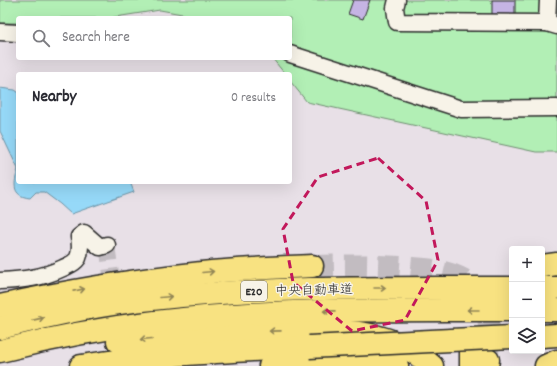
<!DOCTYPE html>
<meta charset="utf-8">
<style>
body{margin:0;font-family:Dekko,"Klee One",sans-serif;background:#f2f2f3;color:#2b2b33}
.controls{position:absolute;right:12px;bottom:12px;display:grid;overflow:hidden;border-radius:4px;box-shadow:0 4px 16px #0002}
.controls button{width:36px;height:36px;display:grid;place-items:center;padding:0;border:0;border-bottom:1px solid #e1e1e2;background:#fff;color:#2b2b33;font:20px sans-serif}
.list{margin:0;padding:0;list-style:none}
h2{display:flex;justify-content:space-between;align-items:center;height:52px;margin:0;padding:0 16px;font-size:17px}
h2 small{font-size:13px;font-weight:400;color:#7c7c81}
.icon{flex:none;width:22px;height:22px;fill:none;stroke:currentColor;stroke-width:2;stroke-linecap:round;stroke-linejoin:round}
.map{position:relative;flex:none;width:557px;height:366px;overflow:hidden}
.search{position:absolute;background:#fff;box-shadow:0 4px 16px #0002;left:16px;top:16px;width:276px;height:44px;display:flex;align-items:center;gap:10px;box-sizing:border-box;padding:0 14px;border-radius:4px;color:#7c7c81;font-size:15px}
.panel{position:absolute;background:#fff;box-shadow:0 4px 16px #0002;left:16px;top:72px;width:276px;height:112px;border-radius:4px}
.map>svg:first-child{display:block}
.green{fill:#b2efb5;stroke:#6e8d70}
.water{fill:#96d9f8;stroke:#6b93a6}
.building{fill:#c5b4e4;stroke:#2b2b2b}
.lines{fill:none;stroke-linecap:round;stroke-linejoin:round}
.minor-tunnel{stroke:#c2bcc1;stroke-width:16;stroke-dasharray:16 8;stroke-linecap:butt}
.highway-tunnel{stroke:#c2bcc1;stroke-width:22;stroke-dasharray:22 11;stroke-linecap:butt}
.minor-casing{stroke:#2b2b2b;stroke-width:19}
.highway-casing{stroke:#2b2b2b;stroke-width:25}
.minor{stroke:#f7f3e8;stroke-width:16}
.highway{stroke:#f8e281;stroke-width:22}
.highway-bridge-casing{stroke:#2b2b2b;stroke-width:25;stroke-linecap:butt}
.highway-bridge{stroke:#f8e281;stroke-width:22}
.oneway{stroke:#928656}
.marked{fill:none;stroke:#c2185b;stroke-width:3;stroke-dasharray:8 5;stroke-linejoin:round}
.labels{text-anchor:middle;stroke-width:3;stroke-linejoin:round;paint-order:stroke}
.shield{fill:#f7f3e8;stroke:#686764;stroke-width:1}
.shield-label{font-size:12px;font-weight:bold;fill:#2b2b2b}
.street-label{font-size:13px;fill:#2b2b2b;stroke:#f7f3e8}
</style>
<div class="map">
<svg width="557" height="366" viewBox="0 0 557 366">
<rect width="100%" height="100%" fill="#e8e0e7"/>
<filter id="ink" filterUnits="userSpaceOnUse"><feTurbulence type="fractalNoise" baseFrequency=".025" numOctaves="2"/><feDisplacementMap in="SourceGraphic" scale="8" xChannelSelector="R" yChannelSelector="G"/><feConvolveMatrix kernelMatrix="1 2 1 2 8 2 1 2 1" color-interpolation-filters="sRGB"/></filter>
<g filter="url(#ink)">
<path class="green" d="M0 0H557V152H536L307 102 290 81V74H285L272 58H290V18H204L160 10 109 18H18V23H0Z"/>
<g class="water">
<path d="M0 88 15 90 18 92V169L0 131Z"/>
<path d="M18 169V182H130L134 192 71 214 60 204 44 192H36L30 198C11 196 14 183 18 169Z"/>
</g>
<g class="building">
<path d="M353 0H370L363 19 348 14Z"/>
<rect x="492" y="0" width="23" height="15"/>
</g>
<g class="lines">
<path class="minor-tunnel" d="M107 245 114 295"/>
<path class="highway-tunnel" d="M312 266C345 265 379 265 412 268 426 269 441 270 454 275 468 280 481 291 486 306 491 320 488 342 488 357"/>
<defs>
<g id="minor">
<path d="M397 0 395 8 397 22 547 23 557 26"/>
<path d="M547 23 548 0"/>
<path d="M0 32 18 33"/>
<path d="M290 54 461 109 557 108"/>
<path d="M0 281C23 280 42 278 63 268 69 265 74 264 78 258 81 251 80 243 79 237L84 233 100 247 107 245"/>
</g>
<g id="highway">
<path d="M542 266 557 264"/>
<path d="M542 288H557"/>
<path d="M0 306C64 292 128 281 193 274 232 269 272 268 312 266"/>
<path d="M542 310H557"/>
<path d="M0 328C50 315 100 304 152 299 271 286 392 288 512 288"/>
<path d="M542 336 557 335"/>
<path d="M118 341C179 335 241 330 303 331 329 331 357 330 382 338 401 343 417 353 432 366"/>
<path d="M471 350V366"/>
<path d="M0 351C51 338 103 328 155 322 273 308 393 310 512 310"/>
<path d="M81 366C156 354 233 351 309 347"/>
<path d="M270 366C289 365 309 364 329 363 351 361 375 358 397 366"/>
<path d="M487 366 488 360"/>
<path d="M546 366 557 361"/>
</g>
</defs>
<use href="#minor" class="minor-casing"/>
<use href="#highway" class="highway-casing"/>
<use href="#minor" class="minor"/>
<use href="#highway" class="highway"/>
<defs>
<path id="highway-bridge" d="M309 347 512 337"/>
</defs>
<use href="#highway-bridge" class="highway-bridge-casing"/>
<use href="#highway-bridge" class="highway-bridge"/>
</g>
<defs><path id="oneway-shaft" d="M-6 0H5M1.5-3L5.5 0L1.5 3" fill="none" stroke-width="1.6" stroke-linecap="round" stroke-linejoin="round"/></defs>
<g class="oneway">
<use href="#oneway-shaft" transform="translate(208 272) rotate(-5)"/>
<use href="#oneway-shaft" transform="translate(380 288)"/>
<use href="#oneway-shaft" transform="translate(79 290) rotate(-11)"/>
<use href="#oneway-shaft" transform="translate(166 297) rotate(-5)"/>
<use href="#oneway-shaft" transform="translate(473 310) rotate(180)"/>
<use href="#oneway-shaft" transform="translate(329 311) rotate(179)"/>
<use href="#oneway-shaft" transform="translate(38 319) rotate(-13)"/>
<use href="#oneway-shaft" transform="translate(275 331) rotate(179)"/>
<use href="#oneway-shaft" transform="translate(146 339) rotate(175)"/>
</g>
</g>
<path class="marked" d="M378 158 426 201 438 260 405 320 352 331 293 282 283 229 318 177Z"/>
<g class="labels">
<rect class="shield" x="241" y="281" width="26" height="20" rx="3"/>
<g class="shield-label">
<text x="254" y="295">E20</text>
</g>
<g class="street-label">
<text transform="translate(314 289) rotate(-1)" y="5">中央自動車道</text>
</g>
</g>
</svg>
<div class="controls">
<button>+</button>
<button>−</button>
<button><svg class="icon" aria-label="layers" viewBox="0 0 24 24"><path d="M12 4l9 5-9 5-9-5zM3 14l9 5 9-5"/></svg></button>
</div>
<div class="search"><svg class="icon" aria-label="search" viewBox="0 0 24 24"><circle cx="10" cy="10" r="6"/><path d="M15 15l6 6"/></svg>Search here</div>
<section class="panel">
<h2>Nearby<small>0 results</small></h2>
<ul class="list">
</ul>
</section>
</div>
